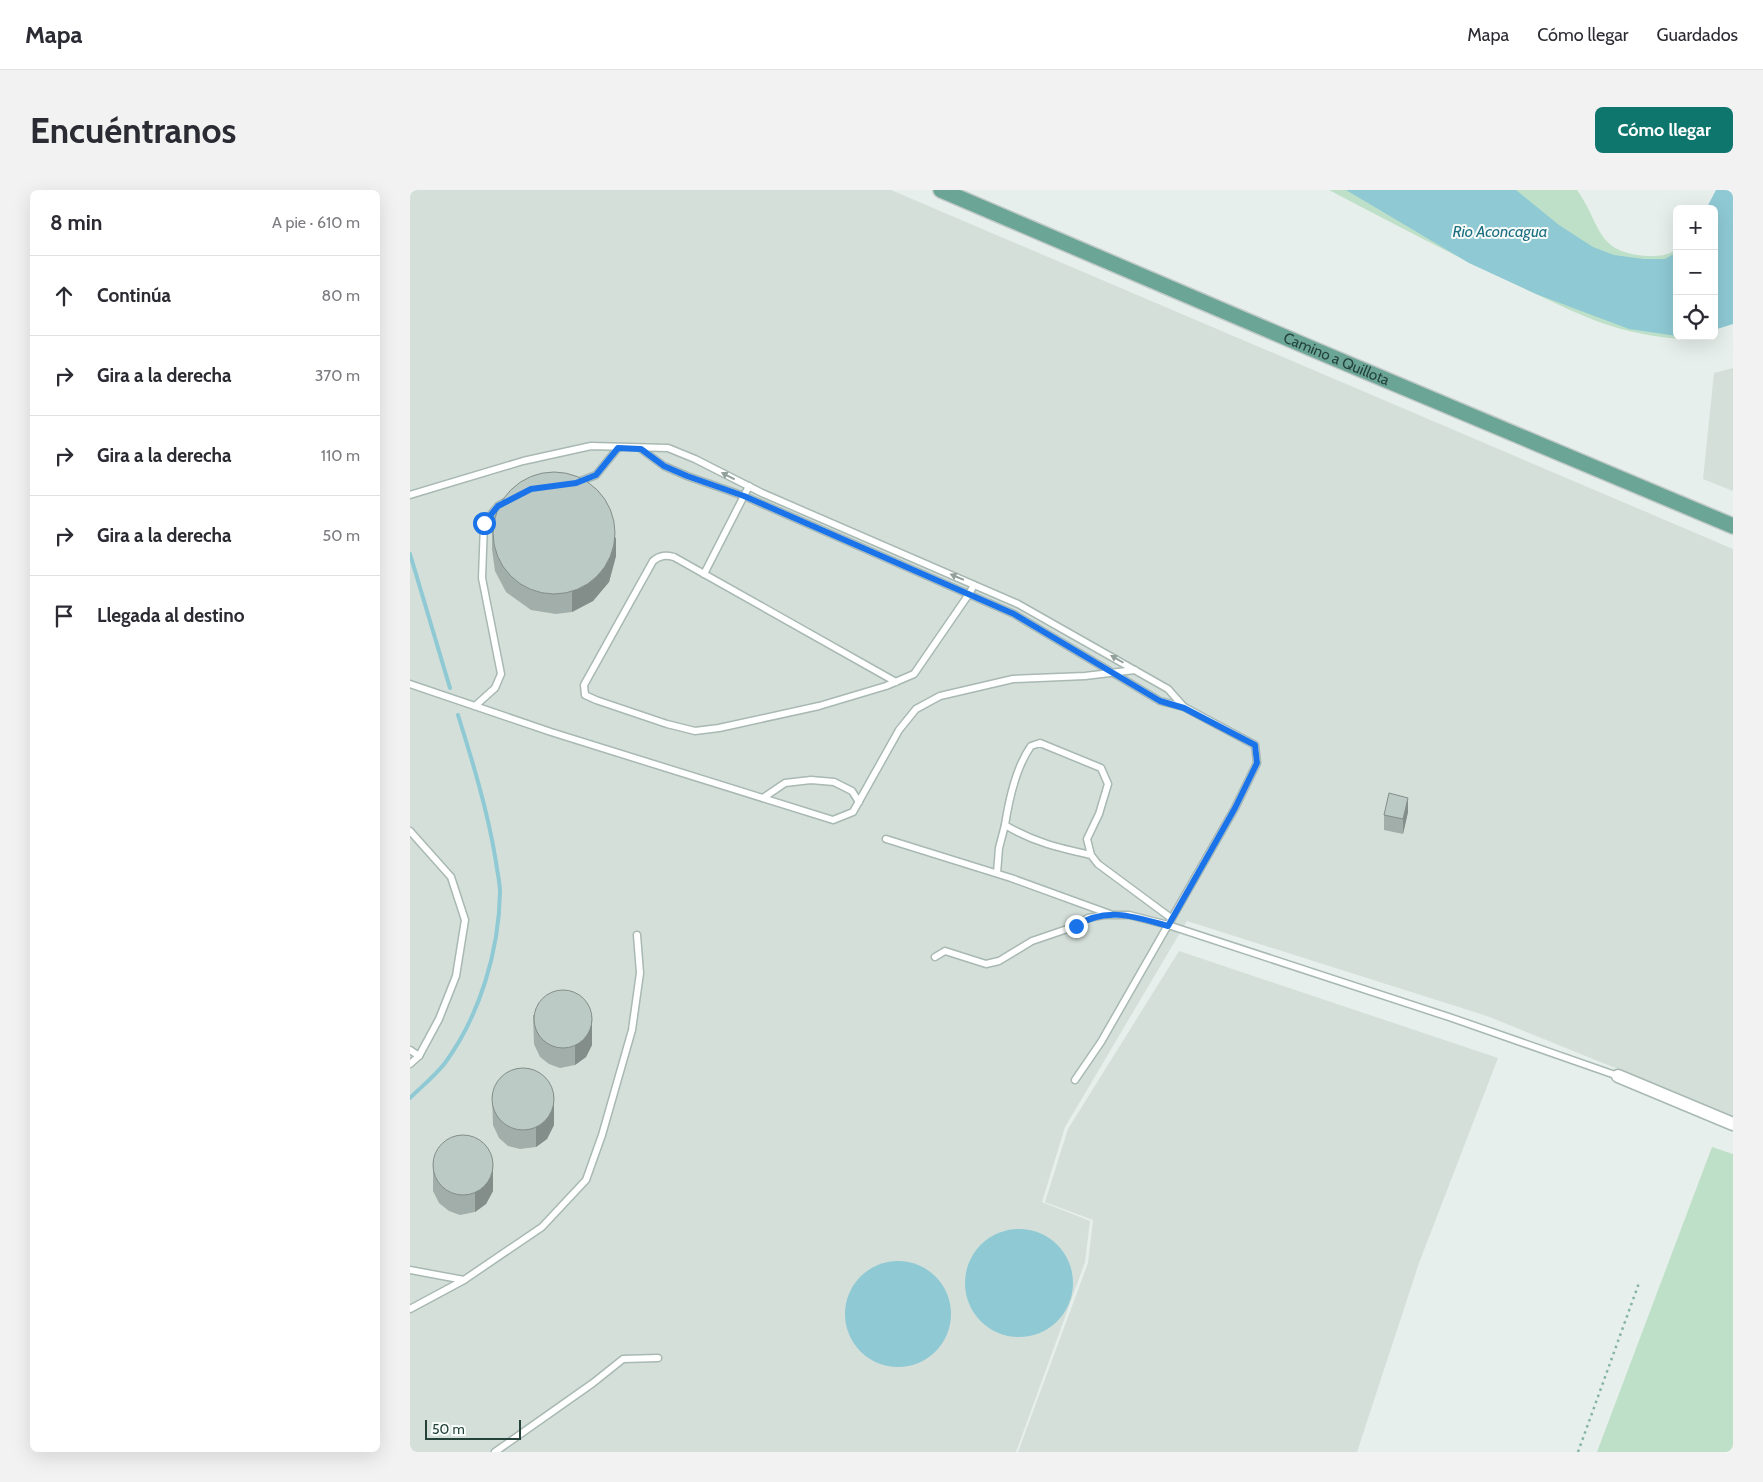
<!DOCTYPE html>
<html lang="es">
<meta charset="utf-8">
<style>
body{margin:0;font-family:Cabin,sans-serif;background:#f2f2f3;color:#2b2b33}
.controls{position:absolute;right:15px;top:15px;display:grid;overflow:hidden;border-radius:8px;box-shadow:0 5px 20px #0002}
.controls button{width:45px;height:45px;display:grid;place-items:center;padding:0;border:0;border-bottom:1px solid #e1e1e2;background:#fff;color:#2b2b33;font:25px sans-serif}
.scale{position:absolute;left:15px;bottom:12px;width:96px;box-sizing:border-box;padding-left:5px;border:2px solid #24423a;border-top:0;font-size:14px;line-height:18px;white-space:nowrap;color:#24423a;-webkit-text-stroke:4px #f7fbf9;paint-order:stroke}
.stop{position:absolute;width:15px;height:15px;margin:-11px;border:4px solid #1a73e8;border-radius:50%;background:#fff}
.stop.end{background:#1a73e8;border-color:#fff;box-shadow:0 1px 5px #0008}
.list{margin:0;padding:0;list-style:none}
h2{display:flex;justify-content:space-between;align-items:center;height:65px;margin:0;padding:0 20px;font-size:21px}
h2 small{font-size:16px;font-weight:400;color:#7c7c81}
.list li{display:grid;grid-template-columns:32px 1fr auto;gap:15px;align-items:center;box-sizing:border-box;height:80px;padding:0 20px;border-top:1px solid #e1e1e2}
.list b{display:block;font-size:19px;white-space:nowrap}
.list em{font-size:16px;font-style:normal;color:#7c7c81}
.icon{flex:none;width:28px;height:28px;fill:none;stroke:currentColor;stroke-width:2;stroke-linecap:round;stroke-linejoin:round}
.map{position:relative;flex:none;width:1323px;height:1262px;overflow:hidden;border-radius:8px}
header{display:flex;align-items:center;gap:30px;box-sizing:border-box;height:70px;padding:0 25px;background:#fff;border-bottom:1px solid #e1e1e2}
header strong{font-size:24px}
nav{display:flex;gap:28px;margin-inline-start:auto;font-size:18px}
.intro{display:flex;align-items:center;justify-content:space-between;box-sizing:border-box;height:120px;padding:0 30px}
h1{margin:0;font-size:35px}
.button{padding:12px 22px;border-radius:8px;background:#0f766e;color:#fff;font-size:18px;font-weight:700}
main{display:flex;gap:30px;padding:0 30px}
aside{flex:1;background:#fff;border-radius:8px;box-shadow:0 5px 20px #0002}
.map>svg:first-child{display:block}
.built{fill:#d4dfda}
.green{fill:#bfe0c8}
.water{fill:#8ec9d4}
.lines{fill:none;stroke-linecap:round;stroke-linejoin:round}
.stream{stroke:#8ec9d4;stroke-width:4}
.service-casing{stroke:#a8b8b2;stroke-width:9}
.minor-casing{stroke:#a8b8b2;stroke-width:15}
.primary-casing{stroke:#c2cac8;stroke-width:18}
.path{stroke:#86b3a5;stroke-width:2.5;stroke-dasharray:2.5 4;stroke-linecap:butt}
.service{stroke:#fff;stroke-width:6}
.minor{stroke:#fff;stroke-width:12}
.primary{stroke:#6aa596;stroke-width:15}
.wall{fill:#a1aea9}
.shaded-wall{fill:#838d89}
.building{fill:#bbcac4;stroke:#838d89}
.oneway{fill:#92a09c}
.route{stroke:#1a73e8;stroke-width:6}
.labels{text-anchor:middle;stroke-width:4;stroke-linejoin:round;paint-order:stroke}
.street-label{font-size:15px;fill:#24423a;stroke:#f7fbf9}
.water-label{font-size:16px;font-style:italic;fill:#1c6f80;stroke:#f7fbf9}
</style>
<header>
<strong>Mapa</strong>
<nav><a>Mapa</a><a>Cómo llegar</a><a>Guardados</a></nav>
</header>
<div class="intro"><h1>Encuéntranos</h1><a class="button">Cómo llegar</a></div>
<main>
<aside>
<h2>8 min<small>A pie · 610 m</small></h2>
<ul class="list">
<li><svg class="icon" aria-label="ahead" viewBox="0 0 24 24"><path d="M12 20V5M6 11l6-6 6 6"/></svg><div><b>Continúa</b></div><em>80 m</em></li>
<li><svg class="icon" aria-label="right" viewBox="0 0 24 24"><path d="M7 20v-9h11M14 6l5 5-5 5"/></svg><div><b>Gira a la derecha</b></div><em>370 m</em></li>
<li><svg class="icon" aria-label="right" viewBox="0 0 24 24"><path d="M7 20v-9h11M14 6l5 5-5 5"/></svg><div><b>Gira a la derecha</b></div><em>110 m</em></li>
<li><svg class="icon" aria-label="right" viewBox="0 0 24 24"><path d="M7 20v-9h11M14 6l5 5-5 5"/></svg><div><b>Gira a la derecha</b></div><em>50 m</em></li>
<li><svg class="icon" aria-label="arrive" viewBox="0 0 24 24"><path d="M6 21V4h12l-3 4 3 4H6"/></svg><div><b>Llegada al destino</b></div></li>
</ul>
</aside>
<div class="map">
<svg width="1323" height="1262" viewBox="0 0 1323 1262">
<rect width="100%" height="100%" fill="#e6efeb"/>
<g class="built">
<path d="M0 0H481L1323 359V926L1077 826 777 731 655 937 632 1012 680 1031 675 1072 606 1262H0Z"/>
<path d="M1323 178V301L1293 289 1304 183Z"/>
<path d="M769 761 1088 868 1009 1073 947 1262H608L678 1073 683 1030 635 1012 658 939Z"/>
</g>
<g class="green">
<path d="M919 0H1167C1192 35 1185 63 1238 66 1249 66 1259 66 1267 58V146H1300C1275 154 1220 143 1195 134 1165 124 1137 109 1109 96 1044 66 982 33 919 0Z"/>
<path d="M1302 957 1323 964V1262H1187Z"/>
</g>
<g class="water">
<path d="M936 0H1106L1149 35 1183 57 1204 65 1234 69H1255L1267 62V146L1219 139 1126 104 1059 73Z"/>
<path d="M1306 0H1323V134L1304 140V19H1296Z"/>
<circle cx="609" cy="1093" r="54"/>
<circle cx="488" cy="1124" r="53"/>
</g>
<g class="lines">
<g class="stream">
<path d="M0 364 40 498"/>
<path d="M0 908C11 897 25 886 35 873 70 825 89 761 90 702 90 692 87 681 86 672 78 622 63 573 48 525"/>
</g>
<defs>
<g id="service">
<path d="M231 259 254 276 277 286 334 306 604 424 750 511 774 517 845 555 847 573 825 618 758 735 1039 827 1208 886"/>
<path d="M168 292 186 285 208 258"/>
<path d="M0 305 113 271 181 256 258 258 285 269 352 303 608 414 758 499 774 517"/>
<path d="M294 384 339 296"/>
<path d="M486 492 264 367C256 365 250 365 243 371L174 495 175 505 186 510 257 534 285 541 309 538 409 516 476 496 504 484 559 404 564 395"/>
<path d="M0 494 141 542 423 630 443 622 489 540 506 519 530 506 603 489 675 486 725 480"/>
<path d="M65 516 85 498 91 484 72 388 74 333 88 316 97 311"/>
<path d="M353 608 375 593 401 590 424 592 442 601 449 612"/>
<path d="M0 641 41 687 55 730 46 786 29 829 9 866 0 874"/>
<path d="M476 649 601 688 700 724"/>
<path d="M681 665C649 658 623 652 595 635 599 609 606 577 621 556L630 553 691 578 698 594 689 624 677 649 681 665 688 674 761 728"/>
<path d="M587 683 589 658 595 635"/>
<path d="M525 767 535 761 576 774 589 771 622 751 666 736 678 728 694 725H719L758 735 691 852 665 890"/>
<path d="M0 860 9 866"/>
<path d="M0 1080 54 1090"/>
<path d="M0 1119 54 1090 132 1037 176 990 192 945 222 840 230 783 227 745"/>
<path d="M85 1262 183 1193 213 1169 248 1168"/>
</g>
<path id="minor" d="M1208 886 1323 934"/>
<g id="primary">
<path id="s1" d="M531 0 905 160 1323 336"/>
</g>
</defs>
<use href="#service" class="service-casing"/>
<use href="#minor" class="minor-casing"/>
<use href="#primary" class="primary-casing"/>
<path class="path" d="M1168 1262 1229 1093"/>
<use href="#service" class="service"/>
<use href="#minor" class="minor"/>
<use href="#primary" class="primary"/>
</g>
<g class="wall">
<path d="M82 339 206 366 199 392 183 411 162 422 146 424 121 420 96 402 85 381 82 359Z"/>
<path d="M998 622 993 644 974 640V625Z"/>
<path d="M123 825 182 844V855L176 867 165 875 150 878 139 874 130 867 124 854Z"/>
<path d="M82 905 144 935 137 949 126 957 110 959 98 956 89 948 83 935Z"/>
<path d="M23 971 83 990V1001L76 1014 65 1022 50 1025 39 1021 29 1013 23 1001Z"/>
</g>
<g class="shaded-wall">
<path d="M206 347V366L199 392 183 411 162 422V402Z"/>
<path d="M998 608V622L993 644V629Z"/>
<path d="M182 824V855L176 867 165 875V856Z"/>
<path d="M144 904V935L137 949 126 957V937Z"/>
<path d="M83 970V1001L76 1014 65 1022V1002Z"/>
</g>
<g class="building">
<circle cx="144" cy="343" r="61"/>
<path d="M979 603 998 608 993 629 974 625Z"/>
<circle cx="153" cy="829" r="29"/>
<circle cx="113" cy="909" r="31"/>
<circle cx="53" cy="975" r="30"/>
</g>
<defs><path id="oneway-solid" d="M-6-.8H1V-3.2L6.5 0L1 3.2V.8H-6Z" transform="scale(1.25)"/></defs>
<g class="oneway">
<use href="#oneway-solid" transform="translate(318 286) rotate(-153)"/>
<use href="#oneway-solid" transform="translate(547 387) rotate(-157)"/>
<use href="#oneway-solid" transform="translate(707 469) rotate(-150)"/>
</g>
<g class="lines">
<path class="route" d="M74 333 88 316 121 299 166 293 186 285 208 258 231 259 254 276 277 286 334 306 604 424 750 511 774 518 845 555 847 573 825 618 758 736C726 727 696 716 666 736"/>
</g>
<g class="labels">
<g class="street-label">
<text dy="5" stroke="none"><textPath href="#s1" startOffset="430">Camino a Quillota</textPath></text>
</g>
<g class="water-label">
<text x="1090" y="47">Rio Aconcagua</text>
</g>
</g>
</svg>
<div class="controls">
<button>+</button>
<button>−</button>
<button><svg class="icon" aria-label="locate" viewBox="0 0 24 24"><circle cx="12" cy="12" r="6"/><path d="M12 2v4M12 18v4M2 12h4M18 12h4"/></svg></button>
</div>
<div class="scale">50 m</div>
<div class="stop" style="left:74px;top:333px"></div>
<div class="stop end" style="left:666px;top:736px"></div>
</div>
</main>
